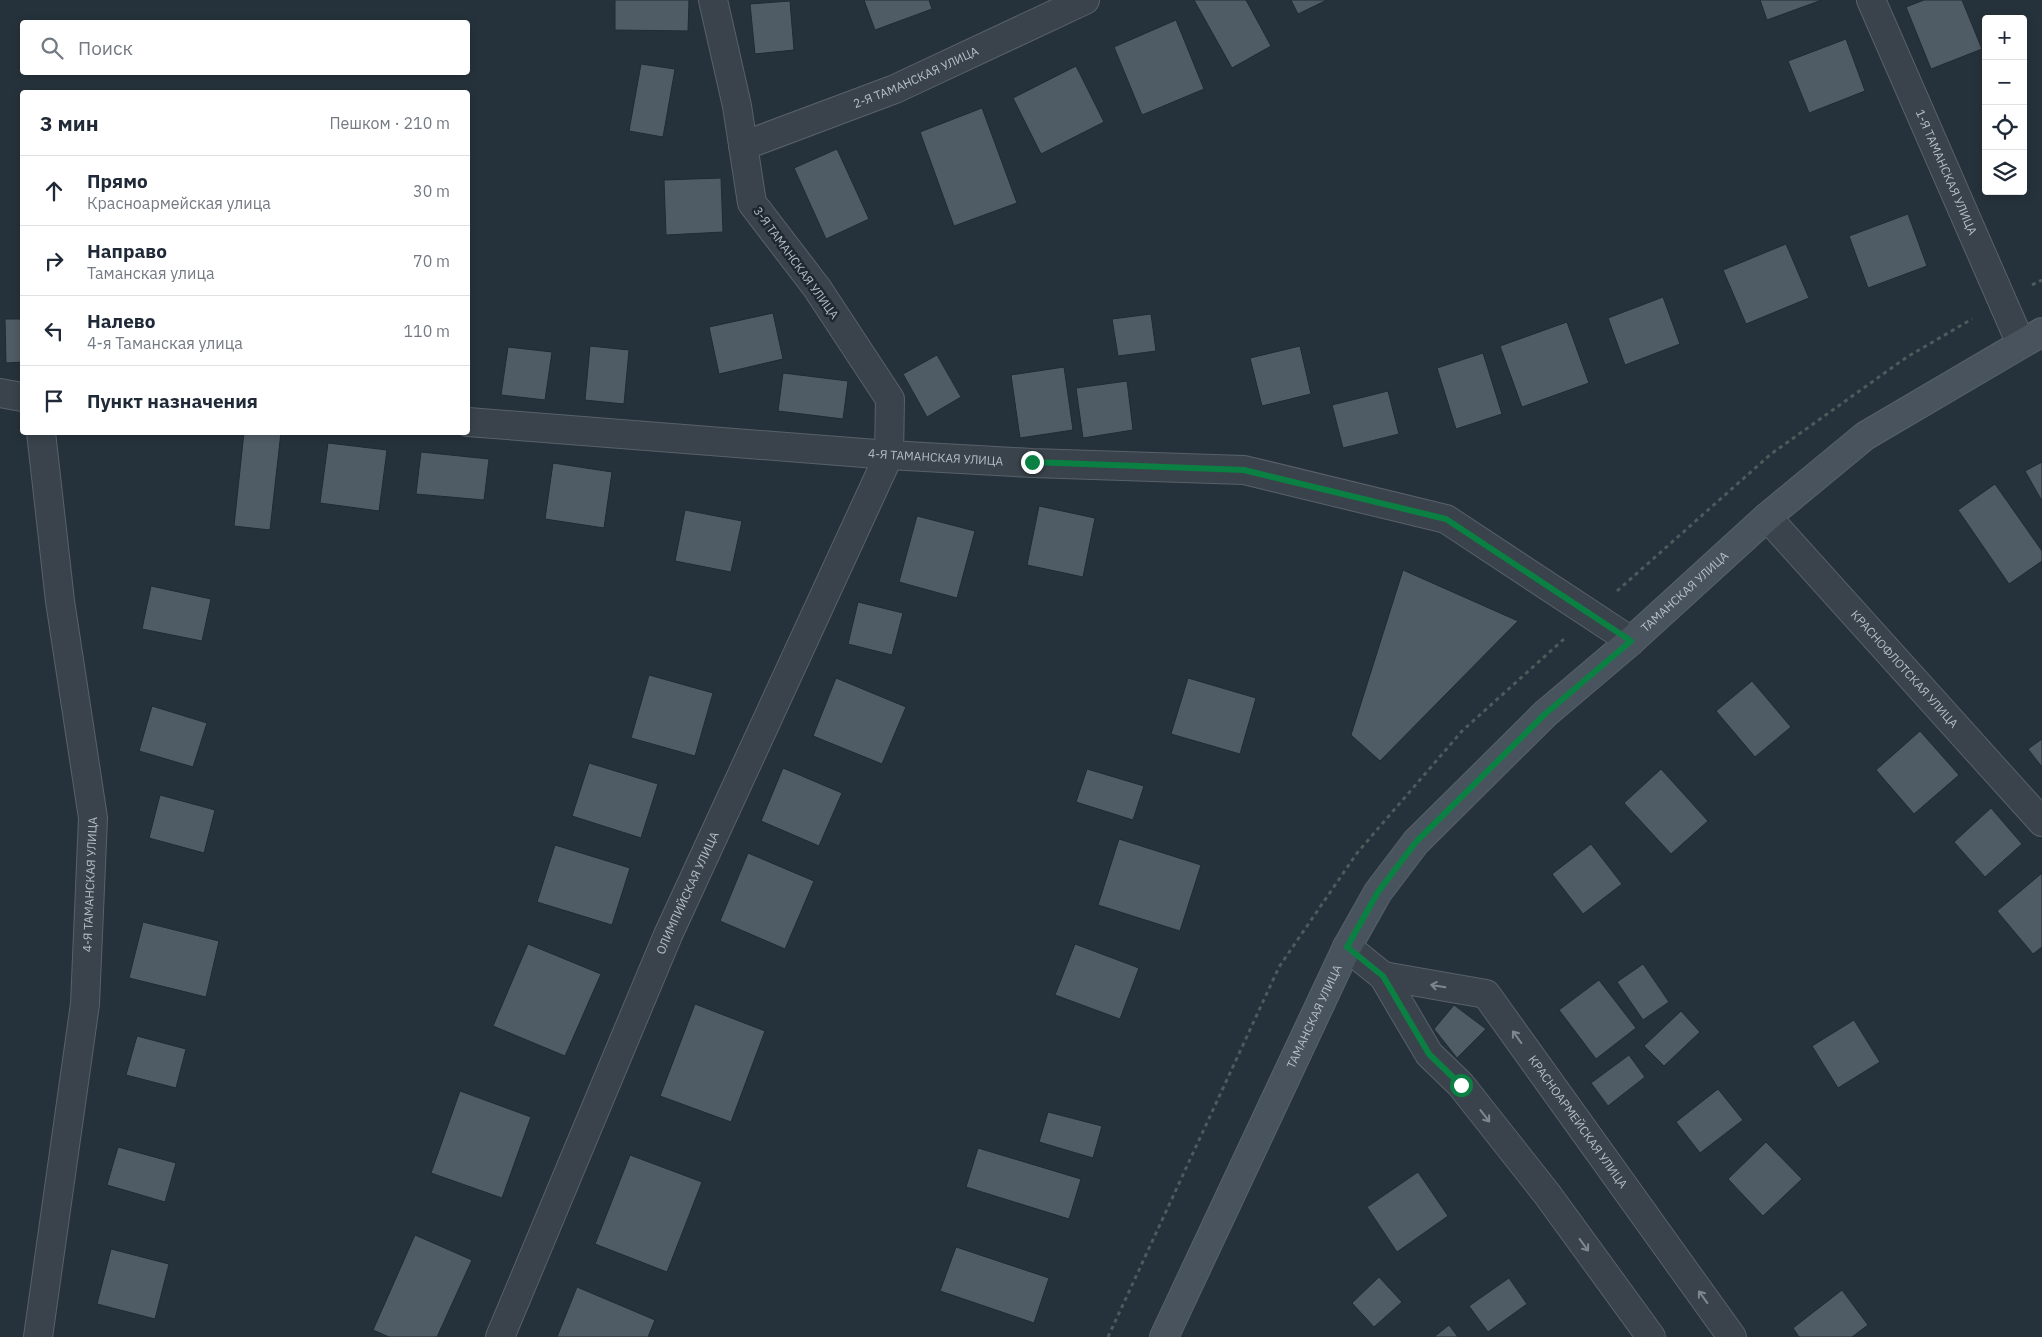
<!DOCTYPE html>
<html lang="ru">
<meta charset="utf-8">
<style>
body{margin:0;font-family:"IBM Plex Sans",sans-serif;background:#f6f6f7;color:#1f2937}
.controls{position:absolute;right:15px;top:15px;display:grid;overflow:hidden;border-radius:5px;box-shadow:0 2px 8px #0003}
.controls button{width:45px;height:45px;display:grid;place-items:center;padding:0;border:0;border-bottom:1px solid #e0e1e3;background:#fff;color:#1f2937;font:25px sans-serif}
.stop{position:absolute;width:15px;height:15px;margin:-11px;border:4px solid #0b8043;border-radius:50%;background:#fff}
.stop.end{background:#0b8043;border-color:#fff;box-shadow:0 1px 5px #0008}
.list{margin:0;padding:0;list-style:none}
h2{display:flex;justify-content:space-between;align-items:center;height:65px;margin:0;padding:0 20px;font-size:21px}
h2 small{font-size:16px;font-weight:400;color:#747a83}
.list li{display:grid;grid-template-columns:32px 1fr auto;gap:15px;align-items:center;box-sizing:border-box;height:70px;padding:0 20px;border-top:1px solid #e0e1e3}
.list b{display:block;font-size:19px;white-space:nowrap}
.list p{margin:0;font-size:16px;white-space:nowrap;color:#747a83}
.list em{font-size:16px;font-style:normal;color:#747a83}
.icon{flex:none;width:28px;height:28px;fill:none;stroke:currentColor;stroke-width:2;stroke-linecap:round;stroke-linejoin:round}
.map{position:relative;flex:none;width:2042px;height:1337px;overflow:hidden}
.search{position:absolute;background:#fff;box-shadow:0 2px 8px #0003;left:20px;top:20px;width:450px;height:55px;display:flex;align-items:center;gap:12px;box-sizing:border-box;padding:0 18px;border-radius:5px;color:#747a83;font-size:19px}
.panel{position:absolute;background:#fff;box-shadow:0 2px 8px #0003;left:20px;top:90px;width:450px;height:345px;border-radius:5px}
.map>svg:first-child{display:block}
.building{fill:#505c65;stroke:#212a32}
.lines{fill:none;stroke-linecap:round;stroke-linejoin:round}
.minor-casing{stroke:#586169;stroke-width:30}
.secondary-casing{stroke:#586169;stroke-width:30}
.path{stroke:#4a5c5c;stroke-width:3;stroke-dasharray:4 4;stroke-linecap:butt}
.minor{stroke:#3a434b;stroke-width:28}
.secondary{stroke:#48535e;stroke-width:28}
.oneway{stroke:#7e878f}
.route{stroke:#0b8043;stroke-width:6}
.labels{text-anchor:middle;stroke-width:5;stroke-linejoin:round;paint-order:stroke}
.street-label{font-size:12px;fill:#b6bec6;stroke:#1f2830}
</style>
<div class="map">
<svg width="2042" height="1337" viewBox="0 0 2042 1337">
<rect width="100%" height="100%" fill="#26323b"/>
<g class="building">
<path d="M615 0H689L688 31 615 30Z"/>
<path d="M864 0H929L932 9 875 30Z"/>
<path d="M1194 0H1246L1271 46 1232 68Z"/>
<path d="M1291 0H1327L1298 14Z"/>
<path d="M1760 0H1822L1767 20Z"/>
<path d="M1924 0H1962L1982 49 1931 69 1906 7Z"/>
<path d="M790 1 794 50 755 54 750 4Z"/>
<path d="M1176 20 1204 89 1142 115 1114 47Z"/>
<path d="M1846 39 1865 91 1809 113 1788 61Z"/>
<path d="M641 64 675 69 663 137 629 131Z"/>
<path d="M1076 66 1104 122 1041 154 1013 98Z"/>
<path d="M982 108 1017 203 954 226 920 132Z"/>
<path d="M837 149 869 219 826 239 794 168Z"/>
<path d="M721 178 723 232 666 235 664 180Z"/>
<path d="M1908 214 1927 266 1868 288 1849 236Z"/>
<path d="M1786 244 1809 298 1746 324 1723 270Z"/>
<path d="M1663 297 1680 344 1625 365 1608 318Z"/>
<path d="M773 313 783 359 719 374 709 327Z"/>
<path d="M1151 314 1156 351 1118 356 1112 319Z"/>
<path d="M5 319H22V362L6 363Z"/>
<path d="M1567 322 1589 383 1522 407 1500 346Z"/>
<path d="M590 346 629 350 624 404 585 400Z"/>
<path d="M1300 346 1311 394 1262 406 1250 358Z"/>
<path d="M508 347 552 352 545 400 501 395Z"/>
<path d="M1483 353 1502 414 1456 429 1437 368Z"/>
<path d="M937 355 961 397 927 417 903 374Z"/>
<path d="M1064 367 1073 430 1020 438 1011 375Z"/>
<path d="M783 373 848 381 843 419 778 411Z"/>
<path d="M1127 381 1133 430 1083 438 1076 388Z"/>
<path d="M1388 391 1399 434 1343 448 1332 405Z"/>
<path d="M244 432H281L270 530 234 526Z"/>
<path d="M328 443 387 450 379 511 320 503Z"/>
<path d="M421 452 489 459 484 500 416 494Z"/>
<path d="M2042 462V501L2025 471Z"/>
<path d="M553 463 612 472 604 528 545 519Z"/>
<path d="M1995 484 2042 551V561L2009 584 1958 510Z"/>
<path d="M1039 506 1095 518 1083 577 1027 565Z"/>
<path d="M685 510 742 521 731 572 675 561Z"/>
<path d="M917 516 975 531 957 598 899 582Z"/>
<path d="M1403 570 1518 621 1380 761 1351 735Z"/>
<path d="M151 586 211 599 202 641 142 629Z"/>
<path d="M858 602 903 613 892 655 848 644Z"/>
<path d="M649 675 713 693 695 756 631 738Z"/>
<path d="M836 678 906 707 882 764 813 736Z"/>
<path d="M1188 678 1256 698 1240 754 1171 734Z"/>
<path d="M1752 681 1791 727 1755 757 1716 711Z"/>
<path d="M152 706 207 723 193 767 139 751Z"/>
<path d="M1920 731 1959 775 1914 814 1876 770Z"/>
<path d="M2042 739V767L2028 749Z"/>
<path d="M589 763 658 784 641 838 572 816Z"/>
<path d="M783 768 842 793 819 846 761 821Z"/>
<path d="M1087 769 1144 786 1133 820 1076 802Z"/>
<path d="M1661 769 1708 821 1671 854 1624 803Z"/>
<path d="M160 795 215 810 204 853 149 838Z"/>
<path d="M1991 808 2022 844 1985 877 1954 842Z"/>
<path d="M1119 839 1201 865 1180 931 1098 905Z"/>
<path d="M1591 844 1622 884 1583 914 1552 874Z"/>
<path d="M555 845 630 868 612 925 537 902Z"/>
<path d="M748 853 814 881 785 949 720 921Z"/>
<path d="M2042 873V947L2033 954 1997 911Z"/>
<path d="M143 922 219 941 206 997 129 978Z"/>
<path d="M528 944 601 974 565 1056 493 1026Z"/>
<path d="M1075 944 1139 968 1120 1019 1055 995Z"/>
<path d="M1643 964 1669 1002 1643 1020 1617 982Z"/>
<path d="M1599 980 1636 1028 1596 1059 1559 1010Z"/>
<path d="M695 1004 765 1031 731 1122 660 1096Z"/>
<path d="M1454 1005 1486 1029 1457 1058 1434 1029Z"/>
<path d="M1681 1011 1700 1032 1664 1066 1644 1046Z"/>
<path d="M1854 1020 1880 1062 1838 1088 1812 1046Z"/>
<path d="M137 1036 186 1049 176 1088 126 1075Z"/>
<path d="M1629 1055 1645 1077 1608 1106 1591 1083Z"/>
<path d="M1718 1089 1743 1120 1700 1153 1676 1122Z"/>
<path d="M460 1091 531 1117 502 1198 431 1173Z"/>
<path d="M1048 1112 1102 1126 1093 1158 1039 1142Z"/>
<path d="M1766 1142 1802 1179 1763 1216 1728 1179Z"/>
<path d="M118 1147 176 1163 165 1202 107 1185Z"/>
<path d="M978 1148 1081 1179 1069 1219 966 1187Z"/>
<path d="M630 1155 702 1182 667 1272 595 1244Z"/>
<path d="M1418 1172 1448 1216 1397 1252 1367 1207Z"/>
<path d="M415 1235 472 1260 437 1337H389L373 1330Z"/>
<path d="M956 1247 1049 1278 1034 1323 940 1291Z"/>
<path d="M111 1249 169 1264 155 1319 97 1304Z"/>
<path d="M1379 1277 1402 1302 1374 1327 1352 1303Z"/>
<path d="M1509 1278 1527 1304 1488 1332 1469 1306Z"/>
<path d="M577 1287 655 1320 648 1337H557Z"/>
<path d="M1842 1290 1868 1325 1852 1337H1799L1793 1328Z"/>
<path d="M1449 1325 1458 1337H1434Z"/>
</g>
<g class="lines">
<defs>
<g id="minor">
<path id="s1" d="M1871 0 2021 344"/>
<path id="s2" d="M743 146 895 89 1085 0"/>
<path d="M0 393 22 397"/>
<path id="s3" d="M468 422 889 455 1032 463 1244 470 1446 519 1631 641"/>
<path id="s4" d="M1767 517 2042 822"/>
<path d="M1347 947 1383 976 1429 1054 1461 1085 1547 1194 1651 1337"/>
<path id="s5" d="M1383 976 1486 994 1732 1337"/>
<path id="s6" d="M38 1337 85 1004 93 818 60 601 41 432"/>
<path id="s7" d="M500 1337 668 935 889 455 890 399 817 288 752 203 737 106 713 0"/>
</g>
<g id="secondary">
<path id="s8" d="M1164 1337 1347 947 1378 892 1416 842 1545 714 1631 641 1767 517 1865 436 2042 332"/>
</g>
</defs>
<use href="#minor" class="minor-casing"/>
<use href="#secondary" class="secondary-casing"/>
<g class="path">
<path d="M2032 285 2042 280"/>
<path d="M1617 591 1771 454 1907 357 1972 319"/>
<path d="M1108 1337 1279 967 1357 853 1462 731 1564 639"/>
</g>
<use href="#minor" class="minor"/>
<use href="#secondary" class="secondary"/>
</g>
<defs><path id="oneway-shaft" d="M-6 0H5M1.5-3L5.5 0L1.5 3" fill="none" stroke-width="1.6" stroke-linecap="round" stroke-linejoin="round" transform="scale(1.25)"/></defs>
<g class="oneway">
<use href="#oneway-shaft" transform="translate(1438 986) rotate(-170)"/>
<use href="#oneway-shaft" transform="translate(1517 1037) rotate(-126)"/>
<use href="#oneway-shaft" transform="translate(1485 1116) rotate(52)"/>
<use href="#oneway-shaft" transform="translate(1584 1245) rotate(54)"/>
<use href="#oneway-shaft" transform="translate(1703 1297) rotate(-126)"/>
</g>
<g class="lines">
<path class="route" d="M1032 462 1244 470 1446 519 1631 641 1545 714 1416 842 1378 892 1347 947 1383 976 1429 1054 1461 1085"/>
</g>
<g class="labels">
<g class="street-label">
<text dy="4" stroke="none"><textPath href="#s2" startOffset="186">2-Я ТАМАНСКАЯ УЛИЦА</textPath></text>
<text dy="4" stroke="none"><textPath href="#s1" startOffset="188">1-Я ТАМАНСКАЯ УЛИЦА</textPath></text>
<text transform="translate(796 263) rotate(54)" y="4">3-Я ТАМАНСКАЯ УЛИЦА</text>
<text dy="4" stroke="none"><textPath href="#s3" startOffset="469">4-Я ТАМАНСКАЯ УЛИЦА</textPath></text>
<text dy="4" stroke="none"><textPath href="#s8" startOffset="924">ТАМАНСКАЯ УЛИЦА</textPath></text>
<text dy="4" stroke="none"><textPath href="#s4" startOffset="205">КРАСНОФЛОТСКАЯ УЛИЦА</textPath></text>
<text dy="4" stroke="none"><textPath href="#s6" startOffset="456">4-Я ТАМАНСКАЯ УЛИЦА</textPath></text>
<text dy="4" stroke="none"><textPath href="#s7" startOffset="482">ОЛИМПИЙСКАЯ УЛИЦА</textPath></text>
<text dy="4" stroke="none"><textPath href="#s8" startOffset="354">ТАМАНСКАЯ УЛИЦА</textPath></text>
<text dy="4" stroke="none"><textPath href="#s5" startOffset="262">КРАСНОАРМЕЙСКАЯ УЛИЦА</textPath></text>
</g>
</g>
</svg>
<div class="controls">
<button>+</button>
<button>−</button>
<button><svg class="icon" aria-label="locate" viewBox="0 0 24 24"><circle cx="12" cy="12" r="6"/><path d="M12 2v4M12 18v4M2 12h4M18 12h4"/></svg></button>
<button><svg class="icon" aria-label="layers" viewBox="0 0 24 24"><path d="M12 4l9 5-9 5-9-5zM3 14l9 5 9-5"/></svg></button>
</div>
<div class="stop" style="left:1461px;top:1085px"></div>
<div class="stop end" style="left:1032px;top:462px"></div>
<div class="search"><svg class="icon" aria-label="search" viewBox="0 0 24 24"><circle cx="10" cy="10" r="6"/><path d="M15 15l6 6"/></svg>Поиск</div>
<section class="panel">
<h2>3 мин<small>Пешком · 210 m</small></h2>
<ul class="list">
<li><svg class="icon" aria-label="ahead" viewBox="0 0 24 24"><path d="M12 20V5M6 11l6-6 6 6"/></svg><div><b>Прямо</b><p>Красноармейская улица</p></div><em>30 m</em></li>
<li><svg class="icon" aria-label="right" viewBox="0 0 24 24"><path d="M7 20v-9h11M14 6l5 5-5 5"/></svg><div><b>Направо</b><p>Таманская улица</p></div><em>70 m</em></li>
<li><svg class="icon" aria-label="left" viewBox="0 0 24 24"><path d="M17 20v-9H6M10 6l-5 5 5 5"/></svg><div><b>Налево</b><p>4-я Таманская улица</p></div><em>110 m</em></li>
<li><svg class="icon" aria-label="arrive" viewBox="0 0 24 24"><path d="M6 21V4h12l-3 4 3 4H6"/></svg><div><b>Пункт назначения</b></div></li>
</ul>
</section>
</div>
